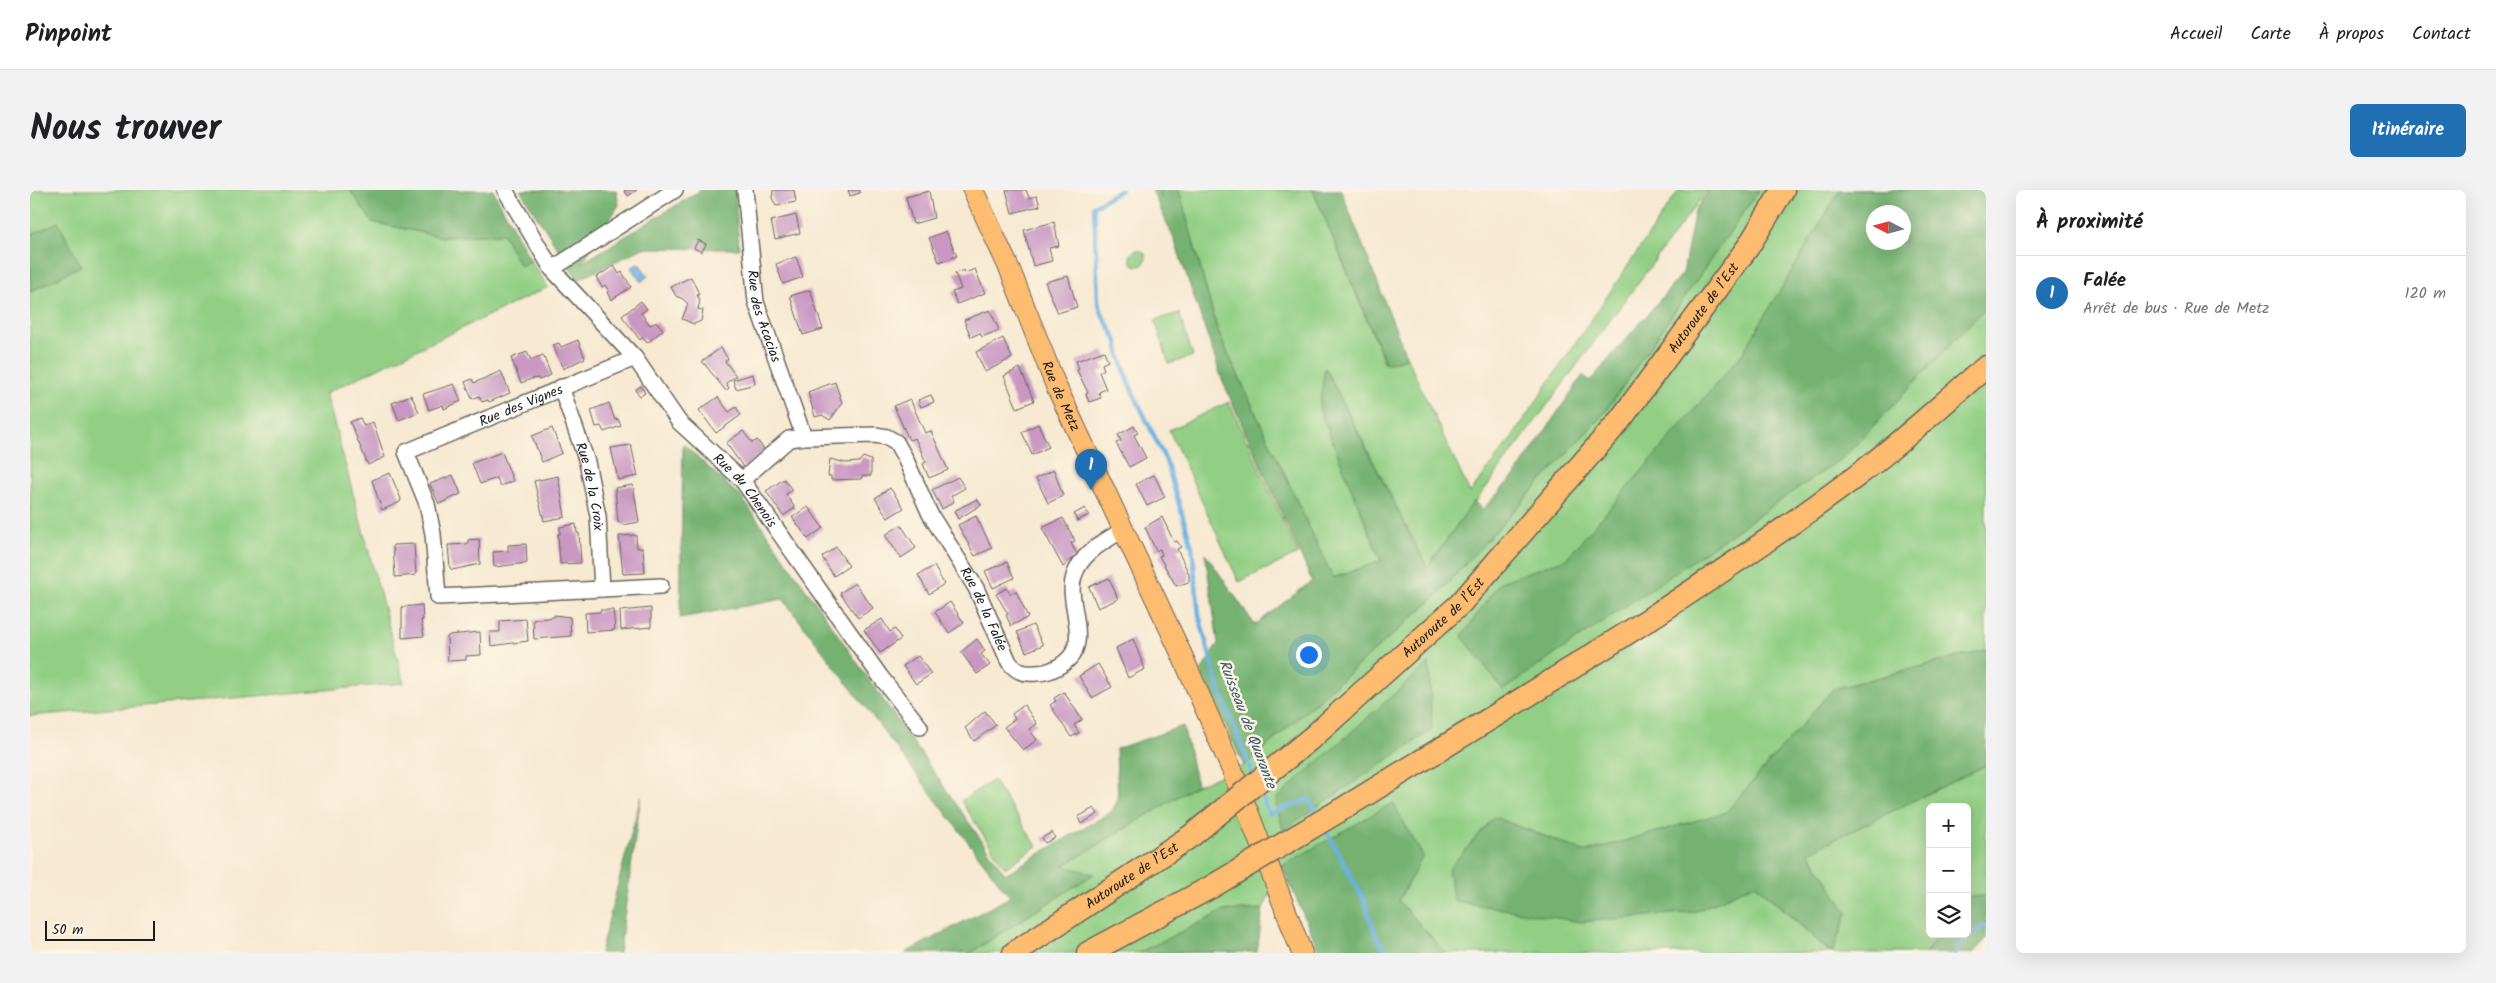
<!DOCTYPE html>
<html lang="fr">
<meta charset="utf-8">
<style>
body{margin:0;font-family:Kalam,sans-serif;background:#f2f2f2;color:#202124}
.controls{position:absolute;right:15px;bottom:15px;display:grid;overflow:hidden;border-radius:8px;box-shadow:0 5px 20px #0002}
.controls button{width:45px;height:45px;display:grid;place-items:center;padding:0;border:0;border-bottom:1px solid #e0e0e0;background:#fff;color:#202124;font:25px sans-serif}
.compass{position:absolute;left:1836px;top:15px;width:45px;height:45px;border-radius:50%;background:#fff;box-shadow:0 5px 20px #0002;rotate:276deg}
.scale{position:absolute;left:15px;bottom:12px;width:110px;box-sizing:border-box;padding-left:5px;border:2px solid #1c1c1c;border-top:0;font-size:14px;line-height:18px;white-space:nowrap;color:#1c1c1c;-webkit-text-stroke:4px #fcf5e5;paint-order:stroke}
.you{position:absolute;left:1278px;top:464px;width:18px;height:18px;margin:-12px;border:4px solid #fff;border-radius:50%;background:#1a73e8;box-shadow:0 0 0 8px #1a73e833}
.badge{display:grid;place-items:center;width:32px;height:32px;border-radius:50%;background:#1f6fb2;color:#fff;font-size:16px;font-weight:700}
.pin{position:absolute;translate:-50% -41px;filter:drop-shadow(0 1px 2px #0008)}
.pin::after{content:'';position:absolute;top:26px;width:18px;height:15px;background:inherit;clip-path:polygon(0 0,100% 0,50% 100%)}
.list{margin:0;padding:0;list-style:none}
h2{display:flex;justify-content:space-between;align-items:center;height:65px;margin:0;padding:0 20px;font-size:21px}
h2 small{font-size:16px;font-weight:400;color:#757577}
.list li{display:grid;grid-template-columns:32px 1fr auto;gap:15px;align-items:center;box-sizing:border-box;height:75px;padding:0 20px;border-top:1px solid #e0e0e0}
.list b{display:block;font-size:19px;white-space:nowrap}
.list p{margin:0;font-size:16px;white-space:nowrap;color:#757577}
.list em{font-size:16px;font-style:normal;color:#757577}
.icon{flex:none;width:28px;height:28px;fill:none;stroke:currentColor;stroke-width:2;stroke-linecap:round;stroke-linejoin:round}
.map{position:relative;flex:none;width:1956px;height:763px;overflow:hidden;border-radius:8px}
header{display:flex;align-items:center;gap:30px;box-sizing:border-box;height:70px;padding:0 25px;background:#fff;border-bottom:1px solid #e0e0e0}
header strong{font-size:24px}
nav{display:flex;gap:28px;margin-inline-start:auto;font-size:18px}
.intro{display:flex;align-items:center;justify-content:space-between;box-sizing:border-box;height:120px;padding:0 30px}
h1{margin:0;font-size:35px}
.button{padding:12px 22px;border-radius:8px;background:#1f6fb2;color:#fff;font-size:18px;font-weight:700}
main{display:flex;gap:30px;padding:0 30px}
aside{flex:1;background:#fff;border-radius:8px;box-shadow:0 5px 20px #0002}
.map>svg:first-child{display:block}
.green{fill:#92cf85;stroke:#577650;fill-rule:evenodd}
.forest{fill:#75b272;stroke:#486747;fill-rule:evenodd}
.water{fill:#6cb1e2;stroke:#44667f}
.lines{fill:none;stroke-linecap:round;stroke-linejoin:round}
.stream{stroke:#6cb1e2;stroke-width:4.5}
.building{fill:#c898c3}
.minor-casing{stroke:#69645c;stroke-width:18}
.major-casing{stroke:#69645c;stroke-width:22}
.highway-casing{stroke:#69645c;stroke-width:25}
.minor{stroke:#fff;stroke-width:15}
.major{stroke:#fdbc6f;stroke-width:20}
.highway{stroke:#fdbc6f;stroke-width:22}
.highway-bridge-casing{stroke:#69645c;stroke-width:25;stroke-linecap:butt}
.highway-bridge{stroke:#fdbc6f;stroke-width:22}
.labels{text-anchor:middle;stroke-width:5;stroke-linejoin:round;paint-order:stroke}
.street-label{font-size:14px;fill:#1c1c1c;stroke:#fcf5e5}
.water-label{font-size:15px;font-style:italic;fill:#3c586b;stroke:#fcf5e5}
</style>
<header>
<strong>Pinpoint</strong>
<nav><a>Accueil</a><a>Carte</a><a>À propos</a><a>Contact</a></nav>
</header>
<div class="intro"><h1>Nous trouver</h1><a class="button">Itinéraire</a></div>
<main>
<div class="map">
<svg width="1956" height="763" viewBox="0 0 1956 763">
<rect width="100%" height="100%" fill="#fcf5e5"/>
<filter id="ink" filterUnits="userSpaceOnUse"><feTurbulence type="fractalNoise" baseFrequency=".02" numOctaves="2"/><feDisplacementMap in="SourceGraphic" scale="10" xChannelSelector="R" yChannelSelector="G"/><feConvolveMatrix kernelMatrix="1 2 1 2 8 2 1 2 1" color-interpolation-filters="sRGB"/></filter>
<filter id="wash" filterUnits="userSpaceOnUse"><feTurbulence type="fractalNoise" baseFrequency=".0096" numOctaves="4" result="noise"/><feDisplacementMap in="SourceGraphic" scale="20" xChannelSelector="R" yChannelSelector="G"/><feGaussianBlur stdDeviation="1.12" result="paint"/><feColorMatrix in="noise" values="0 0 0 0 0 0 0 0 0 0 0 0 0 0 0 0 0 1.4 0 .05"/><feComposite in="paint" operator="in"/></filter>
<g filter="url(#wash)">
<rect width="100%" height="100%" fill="#f7e9d2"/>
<g class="green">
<path d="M0 0H320L343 32 413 47 473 44 490 75 501 71 518 97 296 203 374 493 0 526Z"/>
<path d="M1149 0H1283L1355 174 1377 168 1440 303 1480 250 1649 0H1677L1397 377 1296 179 1289 218 1351 371 1302 388 1188 142Z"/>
<path d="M1729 0H1956V460L1803 499 1697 622 1556 662 1464 627 1664 722 1725 694 1801 763H1416L1368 711 1393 666 1252 676 1233 719 1194 721 1108 763H940L1064 684 1033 676 1167 595 1214 576 1405 407 1575 222ZM1844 22H1874V52H1844Z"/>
<circle cx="1108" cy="68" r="8"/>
<path d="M1149 123 1163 166 1139 174 1125 130Z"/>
<path d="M1199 212 1268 364 1209 392 1139 240Z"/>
<path d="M1956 575V706L1937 707V617H1900V744H1908L1896 763H1802L1817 723 1779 662Z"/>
<path d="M963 590 1007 656 975 678 931 611Z"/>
</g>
<g class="forest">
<path d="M320 0H463L501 71 490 76 473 44 413 47 342 32Z"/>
<path d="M490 0H586L589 15 552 73 671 0H705L709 59 613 58 548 90Z"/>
<path d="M1122 0H1127L1131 8 1129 0H1149L1188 142 1303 388 1351 371 1289 218 1295 178 1397 377 1444 311 1453 319 1485 285 1553 185 1560 191 1653 83 1665 20 1679 0H1729L1575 222 1405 407 1214 576 1171 482 1188 453 1175 363 1225 435 1282 391 1193 192 1144 49Z"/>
<path d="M1283 0H1311L1377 168 1356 174Z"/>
<path d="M1810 0H1956V117L1814 267 1473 500 1432 446 1470 392 1536 369 1712 164ZM1844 22H1874V52H1844Z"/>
<path d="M28 32 51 76 0 102V45Z"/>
<path d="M653 254 713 309 975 684 1081 622 1088 610 1086 559 1153 536 1167 595 1033 676 1064 684 940 763H875L980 707 753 409 650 428Z"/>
<path d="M1956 460V575L1779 662 1817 723 1802 763 1725 694 1664 722 1551 732 1424 711 1418 680 1464 627 1556 662 1696 622 1803 499Z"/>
<path d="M1399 473 1402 540 1253 640 1245 610Z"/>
<path d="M611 606 589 763H570Z"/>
<path d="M1363 613 1393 666 1368 711 1416 763H1290L1252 676Z"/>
<path d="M1956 706V749L1943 763H1896L1908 744H1937V707Z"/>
<path d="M1233 719 1227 762 1108 763 1194 721Z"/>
</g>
<path class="water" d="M609 73 618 86 611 92 601 78Z"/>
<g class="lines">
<g class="stream">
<path d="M1091 0 1064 16 1068 111 1073 126 1087 151 1090 167 1100 196 1136 271 1162 357 1169 425 1188 497 1224 587"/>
<path d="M1229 599 1239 624 1279 609 1288 626"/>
<path d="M1294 637 1333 708 1347 748 1359 763"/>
<path d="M1925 763 1937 746 1956 735"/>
</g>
</g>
<g id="blocks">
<g class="building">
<path d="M594 0H607L598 6Z"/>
<path d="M743 0H764L766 12 746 16 742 8Z"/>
<path d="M818 0H830V3L820 6Z"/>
<path d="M976 0H996L999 8 1007 6 1010 16 982 23Z"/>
<path d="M899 1 904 28 883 34 876 7Z"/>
<path d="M766 25 770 43 745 49 741 31Z"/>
<path d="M1024 32 1029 56 1019 58 1022 71 1003 76 994 40Z"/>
<path d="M916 41 927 66 909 72 899 48Z"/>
<path d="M668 50 676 54 672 62 664 58Z"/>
<path d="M766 67 773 87 753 94 746 74Z"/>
<path d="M584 76 589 84 592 82 601 97 581 110 577 102 579 101 575 95 572 97 566 87Z"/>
<path d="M945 79 955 103 927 114 922 102 931 99 925 83 934 80 935 83Z"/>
<path d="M1038 86 1047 117 1028 123 1015 92Z"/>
<path d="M661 87 669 104 667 105 670 110 668 119 673 120 671 131 664 134 652 129 658 114 653 109 646 106 641 97Z"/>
<path d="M780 100 793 139 773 145 760 106Z"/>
<path d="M611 111 617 119 611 123 620 135 627 132 633 140 617 153 613 147 610 150 592 126Z"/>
<path d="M960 120 969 140 952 147 950 143 941 147 934 130Z"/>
<path d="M973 148 982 168 955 182 946 162Z"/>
<path d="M548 150 555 168 533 179 523 155 529 153 531 157Z"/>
<path d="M691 158 698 169 695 171 706 186 696 193 699 198 696 201 672 171Z"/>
<path d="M1074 161 1078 171 1072 174 1074 180 1069 182 1076 199 1069 202 1071 208 1059 212 1056 204 1058 203 1047 180 1049 179 1046 171Z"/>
<path d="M497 162 501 170 513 165 521 185 509 190 508 188 501 189 491 193 481 168Z"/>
<path d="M990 178 1004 211 987 218 974 186Z"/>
<path d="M471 181 480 203 459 212 458 210 452 212 449 206 442 209 435 192 442 189 444 193Z"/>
<path d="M723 184 725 194 706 199 703 190Z"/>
<path d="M805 192 812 213 800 230 792 225 785 227 778 202Z"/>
<path d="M424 194 431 211 414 219 413 215 399 220 393 204Z"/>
<path d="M611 196 615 203 610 206 605 200Z"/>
<path d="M381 205 389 222 369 230 362 213Z"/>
<path d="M901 205 904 212 891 217 888 210Z"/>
<path d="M688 207 699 222 706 217 711 225 686 243 669 220Z"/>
<path d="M880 209 895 243 901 241 918 280 899 288 893 274 896 272 885 248 879 250 864 216Z"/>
<path d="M579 213 585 230 588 229 591 236 574 242 571 236 566 237 561 220Z"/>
<path d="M330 228 334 236 343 232 355 267 338 275 320 232Z"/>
<path d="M1008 234 1019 257 1002 265 992 242Z"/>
<path d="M1104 236 1108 243 1104 245 1116 268 1099 277 1086 253 1091 251 1088 245Z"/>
<path d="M522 238 532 263 512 272 502 246Z"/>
<path d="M713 241 722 253 727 250 736 262 714 278 696 253Z"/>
<path d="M601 255 608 286 588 290 581 258Z"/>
<path d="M472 262 483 291 470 296 467 288 450 294 442 273Z"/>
<path d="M833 267 841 270V286H832L831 289 801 290V286H798L800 269 816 273 829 272Z"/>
<path d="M1024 280 1033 306 1018 313 1006 288Z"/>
<path d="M360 283 371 309 370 312 352 320 342 290Z"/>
<path d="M423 285 431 304 409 314 400 294Z"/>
<path d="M1124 285 1135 307 1117 316 1106 294Z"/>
<path d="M528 286 535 327 514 331 504 291Z"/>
<path d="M928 287 935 298 921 306 924 312 912 319 902 300Z"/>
<path d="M754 289 762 300 756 304 765 318 753 326 736 301Z"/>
<path d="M603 295 609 332 593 335 588 331 585 298Z"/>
<path d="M860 298 874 318 858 328 845 308Z"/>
<path d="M947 309 951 315 928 329 924 321Z"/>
<path d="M778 317 793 338 778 349 762 327Z"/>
<path d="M1055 318 1059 325 1047 331 1044 324Z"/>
<path d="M946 326 962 358 945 366 928 335Z"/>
<path d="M1132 327 1144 352 1147 351 1151 357 1147 359 1159 384V392L1146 396 1129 366 1132 365 1130 359 1126 361 1115 337Z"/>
<path d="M1033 328 1045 351 1041 353 1047 364 1033 377 1012 338Z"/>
<path d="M546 334 547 343H549L551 373 530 374 528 344H530V337Z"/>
<path d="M871 335 886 358 871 368 855 345Z"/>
<path d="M606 345 607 358H613L615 383 593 384 589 346Z"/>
<path d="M449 349 450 374 422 380 420 378 418 355 438 354V350Z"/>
<path d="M384 354 386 385 365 387 363 355Z"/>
<path d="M496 354 497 373 464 377 463 362 478 361V355Z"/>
<path d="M806 357 819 376 804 386 792 367Z"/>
<path d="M977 372 984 388 963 398 955 381Z"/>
<path d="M904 376 914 394 899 404 888 385Z"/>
<path d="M1079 388 1088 409 1068 418 1059 397Z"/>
<path d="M825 393 843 418 828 428 810 403Z"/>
<path d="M977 398 980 404 986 401 998 427 981 436 976 425 978 424 966 404Z"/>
<path d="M920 412 934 433 919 443 905 422Z"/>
<path d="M392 415 393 430H391L394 446 372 448V417Z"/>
<path d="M621 418V437L591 440 590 421Z"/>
<path d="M570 420H583L585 440 556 442 555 423 570 422Z"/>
<path d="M524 425 540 427 541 446 504 449 503 430 524 427Z"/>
<path d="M496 429 498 451 461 456 460 442H470V431Z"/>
<path d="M852 429 860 442 865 439 871 449 850 463 834 440Z"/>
<path d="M1003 435 1013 455 996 462 987 442Z"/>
<path d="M450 442 451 465 436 466V470L418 471 417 447 419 445Z"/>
<path d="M947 449 955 461 951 464 960 475 947 484 931 462Z"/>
<path d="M1103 449 1115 479 1098 488 1086 458Z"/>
<path d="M888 466 901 484 886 494 873 476Z"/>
<path d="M1068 474 1082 497 1062 508 1049 486Z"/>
<path d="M1034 502 1052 530 1044 535 1049 543 1041 547 1020 515 1026 511 1024 508Z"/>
<path d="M994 515 1007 534 999 539 1007 550 993 560 974 537 985 529 982 524Z"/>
<path d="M955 521 966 535 944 551 935 538Z"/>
<path d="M1064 618 1068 624 1051 634 1048 627Z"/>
<path d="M1022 642 1025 648 1015 653 1012 648Z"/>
</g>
</g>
</g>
<g filter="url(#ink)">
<use href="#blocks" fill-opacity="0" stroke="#69645c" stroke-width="1"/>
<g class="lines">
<defs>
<g id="minor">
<path d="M475 0 522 79"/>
<path id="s1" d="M645 0 522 79 605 168 649 232 712 290 850 486 890 537"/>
<path id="s2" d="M715 0 726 112 774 247"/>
<path id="s3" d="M531 197 557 272 568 326 572 399 631 396"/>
<path id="s4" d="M712 290 759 249 774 247 845 245 857 247 866 252 875 268 900 324 946 398 979 472C987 482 993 484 1006 483 1016 483 1026 479 1034 473 1063 452 1035 413 1044 386 1051 363 1075 351 1093 340"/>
<path id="s5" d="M572 399 408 407 403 344 397 314 376 262 605 168"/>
</g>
<g id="major">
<path id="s6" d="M943 0 980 80 1026 196 1151 463 1202 580 1272 763"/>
</g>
<g id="highway">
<path id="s7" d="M1285 545 1430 414 1590 230 1718 57 1753 0"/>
<path d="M1319 615C1492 509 1666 406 1828 285 1873 251 1914 212 1956 177"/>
<path id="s8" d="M984 763 1161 646"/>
<path d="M1058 763 1183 696"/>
</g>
</defs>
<use href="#minor" class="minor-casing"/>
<use href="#major" class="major-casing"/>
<use href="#highway" class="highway-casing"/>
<use href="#minor" class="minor"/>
<use href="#major" class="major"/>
<use href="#highway" class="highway"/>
<defs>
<g id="highway-bridge">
<path d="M1161 646 1285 545"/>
<path d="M1183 696 1319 615"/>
</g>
</defs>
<use href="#highway-bridge" class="highway-bridge-casing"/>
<use href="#highway-bridge" class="highway-bridge"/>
</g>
</g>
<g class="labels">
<g class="street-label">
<text dy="5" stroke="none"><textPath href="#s7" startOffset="579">Autoroute de l’Est</textPath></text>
<text dy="5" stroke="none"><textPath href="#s2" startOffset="128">Rue des Acacias</textPath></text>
<text dy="5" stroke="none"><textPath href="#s6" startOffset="224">Rue de Metz</textPath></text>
<text dy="5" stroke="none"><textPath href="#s5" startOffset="438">Rue des Vignes</textPath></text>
<text dy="5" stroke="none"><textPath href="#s3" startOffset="104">Rue de la Croix</textPath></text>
<text dy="5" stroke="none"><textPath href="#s1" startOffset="441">Rue du Chenois</textPath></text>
<text dy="5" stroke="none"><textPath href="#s4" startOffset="360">Rue de la Falée</textPath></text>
<text dy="5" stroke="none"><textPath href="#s7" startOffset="174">Autoroute de l’Est</textPath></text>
<text dy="5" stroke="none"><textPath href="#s8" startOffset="141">Autoroute de l’Est</textPath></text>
</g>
<g class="water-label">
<text transform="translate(1218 534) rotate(69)" y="5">Ruisseau de Quarante</text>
</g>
</g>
</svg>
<div class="controls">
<button>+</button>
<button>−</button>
<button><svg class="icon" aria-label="layers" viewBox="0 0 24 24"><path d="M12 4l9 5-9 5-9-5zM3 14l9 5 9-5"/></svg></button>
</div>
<svg class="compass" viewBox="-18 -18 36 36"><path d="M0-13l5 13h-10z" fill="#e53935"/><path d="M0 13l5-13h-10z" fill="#757577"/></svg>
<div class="scale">50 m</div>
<div class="you"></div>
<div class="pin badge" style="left:1061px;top:300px">1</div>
</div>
<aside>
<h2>À proximité<small></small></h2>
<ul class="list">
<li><span class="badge">1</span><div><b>Falée</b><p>Arrêt de bus · Rue de Metz</p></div><em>120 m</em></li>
</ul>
</aside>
</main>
